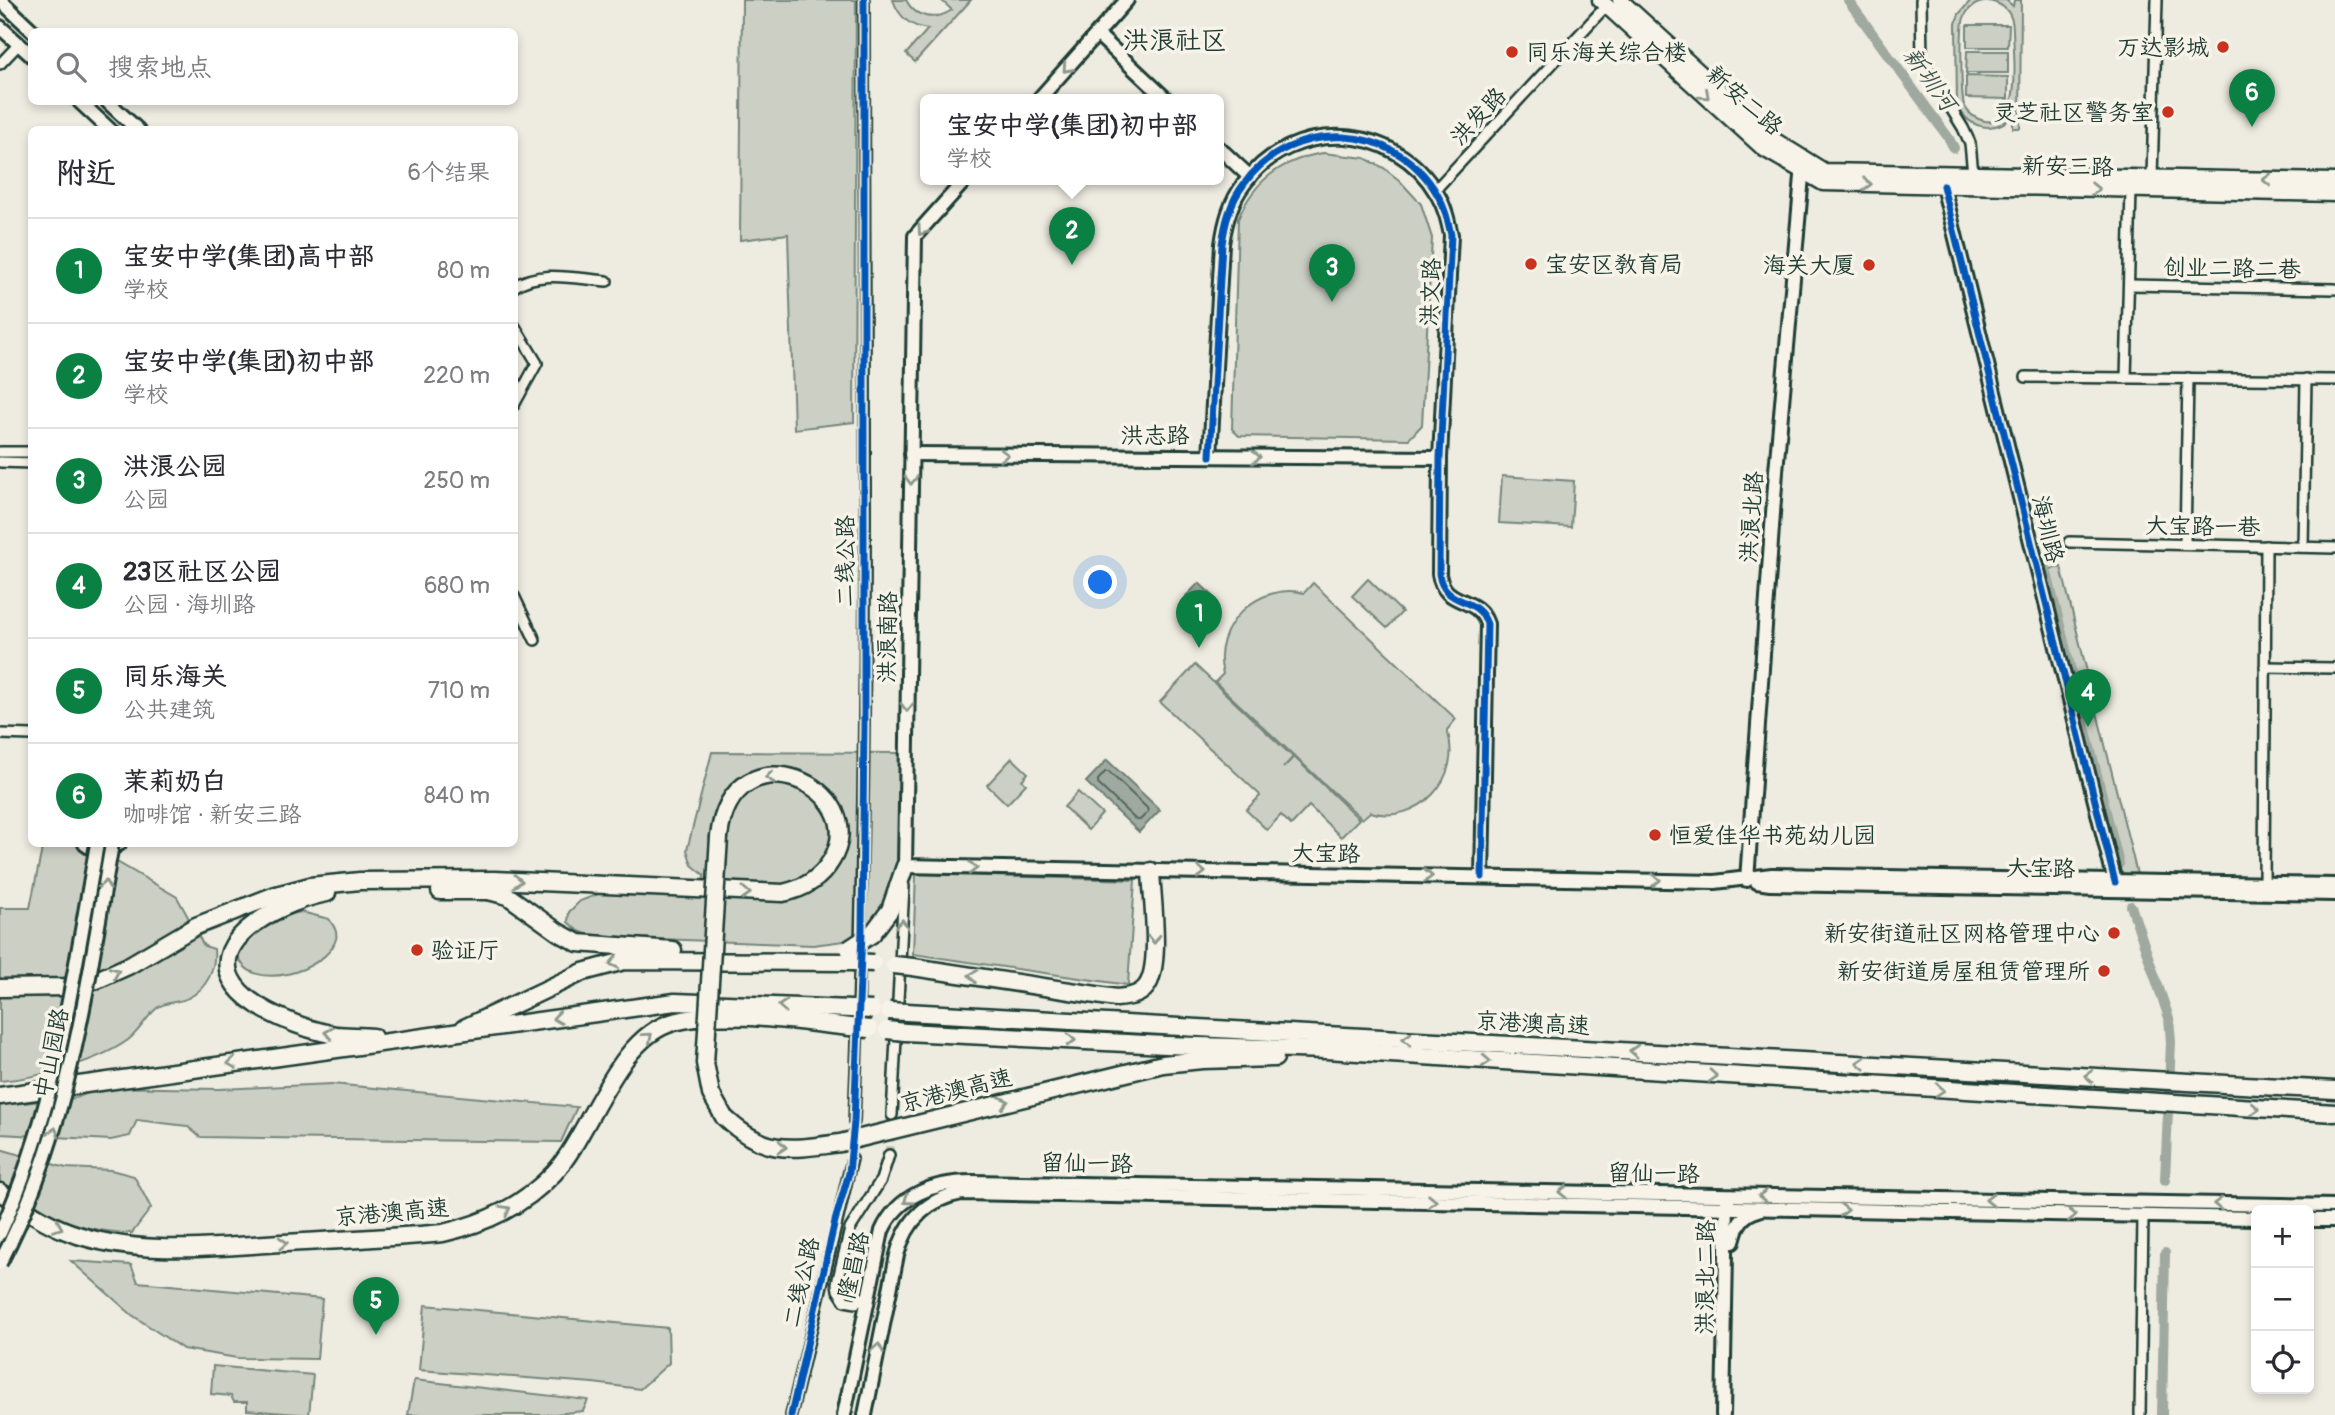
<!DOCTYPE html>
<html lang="zh">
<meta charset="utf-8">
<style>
body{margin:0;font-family:Pangolin,"LXGW WenKai TC",sans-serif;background:#f2f2f3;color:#2b2b33}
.controls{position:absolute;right:21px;bottom:21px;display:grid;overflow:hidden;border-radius:10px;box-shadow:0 4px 10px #0003}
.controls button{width:63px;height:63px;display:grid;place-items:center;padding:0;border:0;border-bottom:2px solid #e1e1e2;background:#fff;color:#2b2b33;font:35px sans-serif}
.you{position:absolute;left:1101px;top:583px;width:24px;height:24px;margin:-18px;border:5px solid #fff;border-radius:50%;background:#1a73e8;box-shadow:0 0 0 10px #1a73e833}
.badge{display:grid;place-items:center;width:46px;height:46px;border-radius:50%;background:#0b8043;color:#fff;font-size:23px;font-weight:700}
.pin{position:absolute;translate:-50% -58px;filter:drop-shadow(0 2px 4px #0008)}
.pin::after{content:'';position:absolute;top:37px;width:24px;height:21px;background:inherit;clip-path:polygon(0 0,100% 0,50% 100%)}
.popup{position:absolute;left:920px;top:94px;width:304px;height:91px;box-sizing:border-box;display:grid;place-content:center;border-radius:10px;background:#fff;filter:drop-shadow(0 2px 5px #0005);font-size:23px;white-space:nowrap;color:#7c7c81}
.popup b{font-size:26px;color:#2b2b33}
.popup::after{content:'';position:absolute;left:50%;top:100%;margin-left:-14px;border:14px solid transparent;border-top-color:#fff}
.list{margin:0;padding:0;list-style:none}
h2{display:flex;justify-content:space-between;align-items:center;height:91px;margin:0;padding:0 28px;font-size:30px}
h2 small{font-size:23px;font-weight:400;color:#7c7c81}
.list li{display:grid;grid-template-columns:46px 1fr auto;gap:21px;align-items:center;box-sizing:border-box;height:105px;padding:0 28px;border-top:2px solid #e1e1e2}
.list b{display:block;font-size:26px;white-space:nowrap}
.list p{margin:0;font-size:23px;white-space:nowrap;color:#7c7c81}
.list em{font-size:23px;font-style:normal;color:#7c7c81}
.icon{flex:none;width:38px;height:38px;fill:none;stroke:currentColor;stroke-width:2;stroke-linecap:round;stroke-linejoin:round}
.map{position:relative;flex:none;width:2335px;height:1415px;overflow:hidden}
.search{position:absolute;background:#fff;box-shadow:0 4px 10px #0003;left:28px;top:28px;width:490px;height:77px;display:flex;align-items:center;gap:18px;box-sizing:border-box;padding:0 24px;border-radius:10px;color:#7c7c81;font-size:26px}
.panel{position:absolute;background:#fff;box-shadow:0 4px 10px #0003;left:28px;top:126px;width:490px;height:721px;border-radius:10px}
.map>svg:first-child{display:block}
.green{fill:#cccfc4;stroke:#76867c;stroke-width:2;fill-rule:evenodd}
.water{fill:#9fa99f;stroke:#6c7e74;stroke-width:2}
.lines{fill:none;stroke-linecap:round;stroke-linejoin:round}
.shore{stroke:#52685f;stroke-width:2}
.canal{stroke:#9fa99f;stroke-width:10}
.street-tunnel{stroke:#c5c9be;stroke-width:9;stroke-dasharray:9 4.5;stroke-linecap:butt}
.street-casing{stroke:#1f3d34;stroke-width:14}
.secondary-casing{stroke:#1f3d34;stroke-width:18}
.primary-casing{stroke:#1f3d34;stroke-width:19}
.highway-casing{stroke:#1f3d34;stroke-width:21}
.street{stroke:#f7f3e8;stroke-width:9}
.secondary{stroke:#f7f3e8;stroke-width:12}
.primary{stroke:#f7f3e8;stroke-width:14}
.highway{stroke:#f7f3e8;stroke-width:16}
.secondary-bridge-casing{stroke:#1f3d34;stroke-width:18;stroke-linecap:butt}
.highway-bridge-casing{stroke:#1f3d34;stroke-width:21;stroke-linecap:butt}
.secondary-bridge{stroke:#f7f3e8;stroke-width:12}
.highway-bridge{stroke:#f7f3e8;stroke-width:16}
.cycleway-casing{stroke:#f7f3e8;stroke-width:11}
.cycleway{stroke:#0057b8;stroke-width:7}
.oneway{stroke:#8b988e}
.poi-dot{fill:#c8321e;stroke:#f7f3e8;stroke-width:2.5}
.labels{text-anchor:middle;stroke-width:7;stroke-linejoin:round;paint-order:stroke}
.poi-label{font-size:23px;fill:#1f3d34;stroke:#f7f3e8;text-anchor:end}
.street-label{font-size:23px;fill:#1f3d34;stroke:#f7f3e8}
.water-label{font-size:24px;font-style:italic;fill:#3f584f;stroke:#f7f3e8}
.quarter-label{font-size:26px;fill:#1f3d34;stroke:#f7f3e8}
</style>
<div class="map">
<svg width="2335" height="1415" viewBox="0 0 2335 1415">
<rect width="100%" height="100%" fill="#eeece1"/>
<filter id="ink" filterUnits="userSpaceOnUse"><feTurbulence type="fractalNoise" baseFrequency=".0143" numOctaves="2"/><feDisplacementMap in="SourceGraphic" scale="14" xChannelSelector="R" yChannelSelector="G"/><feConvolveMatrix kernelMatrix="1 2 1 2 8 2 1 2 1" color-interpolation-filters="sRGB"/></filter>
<g filter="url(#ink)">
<g class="green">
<path d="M742 0H856L854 422 794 429 788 234 740 240Z"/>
<path d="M893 0H906C916 19 935 21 952 10L941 0H971L915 62 906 54 928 29C911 27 899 17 893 0Z"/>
<path d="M1971 0H2006L2013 6 2014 0H2021L2020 128H2013V116C1993 135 1967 128 1957 104L1956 24 1959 14ZM1989 1C2005 4 2013 14 2013 30 2013 53 2025 126 1985 121 1976 119 1968 114 1964 105 1961 95 1960 28 1964 18 1968 7 1978 2 1989 1Z"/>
<path d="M1967 25H2009L2008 47H1967Z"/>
<path d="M1967 51H2008V73H1966Z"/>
<path d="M1966 76 2008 77V99L1966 98Z"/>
<path d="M1323 153 1365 158 1384 168 1400 181 1421 204 1432 238 1422 425 1409 439 1239 436 1232 429 1238 219C1254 180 1282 160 1323 153Z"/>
<path d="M1502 476 1574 481 1571 527 1499 523Z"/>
<path d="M2061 567 2139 882H2115L2035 572Z"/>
<path d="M1368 579 1402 612 1387 628 1352 596Z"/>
<path d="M1313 583 1456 719 1447 730C1464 778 1418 826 1370 812L1362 819 1215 682 1223 674C1210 627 1259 581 1304 593Z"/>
<path d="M1195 665 1293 757 1283 768 1294 757 1359 819 1341 837 1309 806 1291 825 1281 815 1267 830 1246 810 1260 796 1259 794 1160 702Z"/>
<path d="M712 752 899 753 900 867 885 910 869 926 844 941 813 945 635 938 586 934 577 930 568 922 569 912 580 901 601 893H703L704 875 692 865 687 850Z"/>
<path d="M1012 758 1028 773 1022 780 1026 784 1007 804 987 785Z"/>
<path d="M1078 792 1102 814 1088 830 1064 807Z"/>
<path d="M43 844H86L177 897 204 946 214 949C216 969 207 989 188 998 179 1003 165 1001 157 1008 146 1017 140 1031 128 1040 98 1062 37 1078 0 1081V908H30Z"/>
<path d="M916 874 1135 880 1128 985 913 954Z"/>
<path d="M301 912 329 919C333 925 338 931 336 939 327 972 248 994 238 955 254 922 267 920 301 912Z"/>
<path d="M332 1084 577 1107 561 1142 200 1137 187 1126 137 1120 130 1136 111 1140 0 1134V1105L76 1098 102 1087 219 1089Z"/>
<path d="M0 1149 66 1168 111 1170 134 1176 151 1208 132 1233C71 1231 49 1214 0 1182Z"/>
<path d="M71 1261 131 1265 138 1282 322 1299 317 1359 237 1358 183 1349 132 1315Z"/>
<path d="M425 1305 668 1328 669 1363 640 1389 593 1383 419 1370Z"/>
<path d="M213 1366 313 1375 309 1415 247 1410V1402H234L231 1396 211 1394Z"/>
<path d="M414 1380 588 1400 583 1411 546 1415H408Z"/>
</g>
<g class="water">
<path d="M1199 583 1212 595 1199 608 1186 596Z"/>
<path d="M1107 760 1160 810 1139 832 1086 782Z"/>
</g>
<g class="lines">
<path class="shore" d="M1105 772H1109L1147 808 1148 812 1140 820H1136L1098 784V780Z"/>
<g class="canal">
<path d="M1848 0 1948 137 1954 148"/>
<path d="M2044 561 2119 864"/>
<path d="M2131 906 2169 1018 2171 1042 2165 1180"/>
<path d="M2162 1415 2165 1253"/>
</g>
<g class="street-tunnel">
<path d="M889 1155 892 1115"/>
<path d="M852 1159 854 1122"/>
</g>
<defs>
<g id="street">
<path d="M1921 0 1922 61 1963 128 1970 143 1973 174"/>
<path d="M0 64 19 44"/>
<path d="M2152 177 2157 0"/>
<path d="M1435 190 1606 6"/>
<path d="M2129 285 2335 289"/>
<path d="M514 287C539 269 578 279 607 281"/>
<path d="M514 325 537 363 514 405"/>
<path d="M2026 377 2335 380"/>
<path d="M2126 378 2131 190"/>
<path d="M0 452H32"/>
<path d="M0 462 32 463"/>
<path d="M2069 542 2335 548"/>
<path d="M2185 544 2188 378"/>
<path d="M2303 547 2306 379"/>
<path d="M514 596 535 640"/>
<path d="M2265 667 2335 668"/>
<path d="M0 734 32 735"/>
<path d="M2264 888 2266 546"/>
<path d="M892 1115 904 886"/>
<path d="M854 1122C870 748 864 374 864 0"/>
<path d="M866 1297 856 1303 845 1301 838 1290 837 1283 850 1229 881 1180 889 1155"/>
<path d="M791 1415 852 1159"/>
<path d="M2140 1415 2143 1216"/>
</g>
<g id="secondary">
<path d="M0 0 34 32"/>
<path d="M0 27 32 56"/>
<path d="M1097 34 1166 99"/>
<path d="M1039 99 1127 0"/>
<path d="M80 102 110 130"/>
<path d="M108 102 138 130"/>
<path d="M1219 148 1250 177"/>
<path d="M966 179 915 236 905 866 1715 882 1772 875 2335 885"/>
<path d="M1943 186 2115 882"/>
<path d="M911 454 1440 458"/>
<path d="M1210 456 1222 244C1225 223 1230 202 1244 184 1292 117 1396 122 1437 194 1445 207 1448 221 1451 235L1440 458 1439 574C1444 608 1477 594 1487 624L1482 877"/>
<path d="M85 844C96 853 108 852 119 844"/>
<path d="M1747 880 1776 471 1803 165"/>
<path d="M1757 882 1770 884 2335 894"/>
<path d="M2309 1220H2335"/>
<path d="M1733 1242C1736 1226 1742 1214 1759 1210"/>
<path d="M844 1415 882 1231C898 1195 934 1182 972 1182L2335 1206"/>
<path d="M865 1415 897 1255C906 1221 927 1199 962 1193L2256 1218"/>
<path d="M1723 1415 1727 1200"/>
</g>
<g id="primary">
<path d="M1600 0 1764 149 1823 183 2335 194"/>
<path d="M1620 0 1774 140 1824 171 2335 181"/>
</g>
<g id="highway">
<path d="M477 888 508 896 558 932 578 943 673 950"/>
<path d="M440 891H487"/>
<path d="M327 893C292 899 201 937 235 985 253 1011 306 1030 336 1035 348 1036 361 1036 373 1037"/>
<path d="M872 934 890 910 905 866"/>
<path d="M913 967 1116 998C1127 997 1139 996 1146 987 1162 967 1152 898 1151 871"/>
<path d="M0 988 66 987 97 980 128 966 196 926 273 896 310 886 360 881 494 880 783 893C803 889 820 879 831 861 876 789 732 723 719 837"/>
<path d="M906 1012 2335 1090"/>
<path d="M464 1028 583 972 624 961 853 962"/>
<path d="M905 1032 1166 1045 1326 1050 2335 1113"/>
<path d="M0 1096 675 1002 851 1009"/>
<path d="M724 1117C764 1155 789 1150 840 1143L1163 1064 1202 1060 1275 1058"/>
<path d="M0 1192C22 1207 44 1223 69 1232 137 1257 212 1247 282 1243 336 1240 390 1238 443 1233 486 1223 523 1206 554 1173 591 1133 616 1037 674 1022 721 1009 801 1022 850 1027"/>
</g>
</defs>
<use href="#street" class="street-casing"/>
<use href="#secondary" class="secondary-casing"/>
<use href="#primary" class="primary-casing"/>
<use href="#highway" class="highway-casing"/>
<use href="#street" class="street"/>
<use href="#secondary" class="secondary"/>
<use href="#primary" class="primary"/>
<use href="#highway" class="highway"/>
<defs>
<g id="secondary-bridge">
<path d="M0 1233C57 1108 73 977 97 844"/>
<path d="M0 1263C69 1133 87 986 112 844"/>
</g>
<g id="highway-bridge">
<path d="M719 837 705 1063 711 1094 724 1117"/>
<path d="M849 949 872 934"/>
<path d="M853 962 873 963"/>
<path d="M894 965 913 967"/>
<path d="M851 1009 872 1010"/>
<path d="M889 1011 906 1012"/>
<path d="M850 1027 869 1029"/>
<path d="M887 1030 905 1032"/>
</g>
</defs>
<use href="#secondary-bridge" class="secondary-bridge-casing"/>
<use href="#highway-bridge" class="highway-bridge-casing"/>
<use href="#secondary-bridge" class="secondary-bridge"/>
<use href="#highway-bridge" class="highway-bridge"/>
<defs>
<g id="cycleway">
<path d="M1943 186 2115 882"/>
<path d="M1210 456 1222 244C1225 223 1230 202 1244 184 1292 117 1396 122 1437 194 1445 207 1448 221 1451 235L1440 458 1439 574C1444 608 1477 594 1487 624L1482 877"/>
<path d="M791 1415 835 1221 849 1173 854 1122 862 932 864 722V0"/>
</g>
</defs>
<use href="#cycleway" class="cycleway-casing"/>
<use href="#cycleway" class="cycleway"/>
</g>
<defs><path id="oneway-chevron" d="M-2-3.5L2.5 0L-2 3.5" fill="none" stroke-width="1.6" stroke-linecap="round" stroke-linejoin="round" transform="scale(1.75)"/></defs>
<g class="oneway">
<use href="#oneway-chevron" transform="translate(1067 68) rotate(132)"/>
<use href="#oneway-chevron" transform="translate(1705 95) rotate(42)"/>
<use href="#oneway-chevron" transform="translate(2267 180) rotate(-179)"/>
<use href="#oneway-chevron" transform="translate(1867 184) rotate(1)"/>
<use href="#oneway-chevron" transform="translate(2095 189) rotate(1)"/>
<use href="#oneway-chevron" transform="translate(922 231) rotate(125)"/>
<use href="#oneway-chevron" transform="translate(1004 455)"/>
<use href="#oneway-chevron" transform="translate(1256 457)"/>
<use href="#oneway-chevron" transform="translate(911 480) rotate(91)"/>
<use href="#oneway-chevron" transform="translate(907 707) rotate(91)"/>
<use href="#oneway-chevron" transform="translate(770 777) rotate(173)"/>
<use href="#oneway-chevron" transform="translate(973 868) rotate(1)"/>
<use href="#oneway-chevron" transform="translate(1201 872) rotate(1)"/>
<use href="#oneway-chevron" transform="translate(1428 876) rotate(1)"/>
<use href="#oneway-chevron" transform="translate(1656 880) rotate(1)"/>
<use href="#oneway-chevron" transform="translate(518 881) rotate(3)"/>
<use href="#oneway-chevron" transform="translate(105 885) rotate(-80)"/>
<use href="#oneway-chevron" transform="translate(746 893) rotate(3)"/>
<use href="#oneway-chevron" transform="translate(902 924) rotate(-87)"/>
<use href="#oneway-chevron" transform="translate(1154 939) rotate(87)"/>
<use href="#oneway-chevron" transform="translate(614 963) rotate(168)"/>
<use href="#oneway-chevron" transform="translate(115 972) rotate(-24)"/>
<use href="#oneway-chevron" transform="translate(973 976) rotate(-171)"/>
<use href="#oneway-chevron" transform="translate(783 1006) rotate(-177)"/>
<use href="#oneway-chevron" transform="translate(557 1018) rotate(172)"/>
<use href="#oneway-chevron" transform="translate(329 1033) rotate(-170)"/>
<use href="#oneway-chevron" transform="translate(648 1037) rotate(-41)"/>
<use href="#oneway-chevron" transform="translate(1407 1039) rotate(-177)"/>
<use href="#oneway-chevron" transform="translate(1071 1040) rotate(3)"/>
<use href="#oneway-chevron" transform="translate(1634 1051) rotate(-177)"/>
<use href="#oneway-chevron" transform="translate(1486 1061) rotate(4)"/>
<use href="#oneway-chevron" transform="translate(232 1063) rotate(172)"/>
<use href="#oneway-chevron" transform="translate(1861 1063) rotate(-177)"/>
<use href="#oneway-chevron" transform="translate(1713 1076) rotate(4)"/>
<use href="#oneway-chevron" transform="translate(2089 1076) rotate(-177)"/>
<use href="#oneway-chevron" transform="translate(1940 1090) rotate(4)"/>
<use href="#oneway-chevron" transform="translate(1004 1102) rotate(-14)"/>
<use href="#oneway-chevron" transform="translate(2255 1109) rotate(3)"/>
<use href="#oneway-chevron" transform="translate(54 1132) rotate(-73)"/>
<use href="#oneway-chevron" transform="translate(782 1147) rotate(5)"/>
<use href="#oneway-chevron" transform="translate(1563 1192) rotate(-179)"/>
<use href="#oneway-chevron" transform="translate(1763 1196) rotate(-179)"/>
<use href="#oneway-chevron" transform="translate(908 1200) rotate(145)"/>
<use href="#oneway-chevron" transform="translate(1990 1200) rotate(-179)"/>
<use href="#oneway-chevron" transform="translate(1432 1201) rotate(1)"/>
<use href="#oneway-chevron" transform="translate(2218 1204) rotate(-179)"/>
<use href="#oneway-chevron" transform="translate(506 1210) rotate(-29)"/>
<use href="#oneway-chevron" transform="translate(1844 1210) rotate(1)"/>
<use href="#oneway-chevron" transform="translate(2072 1215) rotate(1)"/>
<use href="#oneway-chevron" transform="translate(58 1227) rotate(23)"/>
<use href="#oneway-chevron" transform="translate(283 1243) rotate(-3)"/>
<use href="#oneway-chevron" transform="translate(878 1348) rotate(-79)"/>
</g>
</g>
<g class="poi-dot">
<circle cx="2223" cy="47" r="7"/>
<circle cx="1512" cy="52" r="7"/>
<circle cx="2168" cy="112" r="7"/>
<circle cx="1531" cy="264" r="7"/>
<circle cx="1869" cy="265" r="7"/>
<circle cx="1655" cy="835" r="7"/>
<circle cx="2114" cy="933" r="7"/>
<circle cx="417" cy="950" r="7"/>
<circle cx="2104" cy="971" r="7"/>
</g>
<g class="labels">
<g class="poi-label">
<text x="2209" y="55">万达影城</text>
<text x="1526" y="60" text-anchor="start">同乐海关综合楼</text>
<text x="2154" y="120">灵芝社区警务室</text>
<text x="1545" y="272" text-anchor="start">宝安区教育局</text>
<text x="1855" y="273">海关大厦</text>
<text x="1669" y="843" text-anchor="start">恒爱佳华书苑幼儿园</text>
<text x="2100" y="941">新安街道社区网格管理中心</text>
<text x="431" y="958" text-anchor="start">验证厅</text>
<text x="2090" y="979">新安街道房屋租赁管理所</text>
</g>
<g class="street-label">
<text transform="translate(1745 100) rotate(41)" y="8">新安二路</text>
<text transform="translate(1478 116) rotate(-47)" y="8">洪发路</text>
<text transform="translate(2068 166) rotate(1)" y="8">新安三路</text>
<text transform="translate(2232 268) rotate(1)" y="8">创业二路二巷</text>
<text transform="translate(1430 292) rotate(-87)" y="8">洪文路</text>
<text x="1155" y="443">洪志路</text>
<text transform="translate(1751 517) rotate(-86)" y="8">洪浪北路</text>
<text transform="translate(2203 526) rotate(1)" y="8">大宝路一巷</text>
<text transform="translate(2048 529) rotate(76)" y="8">海圳路</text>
<text transform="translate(845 561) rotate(-90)" y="8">二线公路</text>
<text transform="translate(887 637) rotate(-89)" y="8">洪浪南路</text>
<text transform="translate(1326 853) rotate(1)" y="8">大宝路</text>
<text transform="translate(2041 868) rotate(1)" y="8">大宝路</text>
<text transform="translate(1533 1023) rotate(3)" y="8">京港澳高速</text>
<text transform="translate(51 1053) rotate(-78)" y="8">中山园路</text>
<text transform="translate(956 1090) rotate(-14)" y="8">京港澳高速</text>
<text transform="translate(1087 1163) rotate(1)" y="8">留仙一路</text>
<text transform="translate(1654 1173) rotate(1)" y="8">留仙一路</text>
<text transform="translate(392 1212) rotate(-5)" y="8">京港澳高速</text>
<text transform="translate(853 1265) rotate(-77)" y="8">隆昌路</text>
<text transform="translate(1705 1277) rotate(-89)" y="8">洪浪北二路</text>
<text transform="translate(801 1282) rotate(-77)" y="8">二线公路</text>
</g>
<g class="water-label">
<text transform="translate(1930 79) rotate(54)" y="8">新圳河</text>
</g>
<g class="quarter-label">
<text x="1175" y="49">洪浪社区</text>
</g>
</g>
</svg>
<div class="controls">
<button>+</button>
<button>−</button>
<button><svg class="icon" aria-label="locate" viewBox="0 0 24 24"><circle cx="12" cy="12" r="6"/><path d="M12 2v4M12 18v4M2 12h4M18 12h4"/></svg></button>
</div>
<div class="you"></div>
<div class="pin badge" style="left:1199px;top:648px">1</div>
<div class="pin badge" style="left:1072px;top:265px">2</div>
<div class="popup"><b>宝安中学(集团)初中部</b>学校</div>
<div class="pin badge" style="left:1332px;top:302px">3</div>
<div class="pin badge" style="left:2088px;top:727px">4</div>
<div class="pin badge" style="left:376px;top:1335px">5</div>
<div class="pin badge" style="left:2252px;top:127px">6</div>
<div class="search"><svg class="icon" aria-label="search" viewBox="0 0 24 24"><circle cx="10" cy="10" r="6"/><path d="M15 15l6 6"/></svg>搜索地点</div>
<section class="panel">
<h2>附近<small>6个结果</small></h2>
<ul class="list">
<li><span class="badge">1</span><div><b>宝安中学(集团)高中部</b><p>学校</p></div><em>80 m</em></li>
<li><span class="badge">2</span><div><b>宝安中学(集团)初中部</b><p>学校</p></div><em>220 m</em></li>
<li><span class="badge">3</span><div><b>洪浪公园</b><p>公园</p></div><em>250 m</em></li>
<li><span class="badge">4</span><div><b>23区社区公园</b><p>公园 · 海圳路</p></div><em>680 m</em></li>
<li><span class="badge">5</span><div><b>同乐海关</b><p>公共建筑</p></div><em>710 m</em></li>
<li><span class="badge">6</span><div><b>茉莉奶白</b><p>咖啡馆 · 新安三路</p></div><em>840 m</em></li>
</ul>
</section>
</div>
